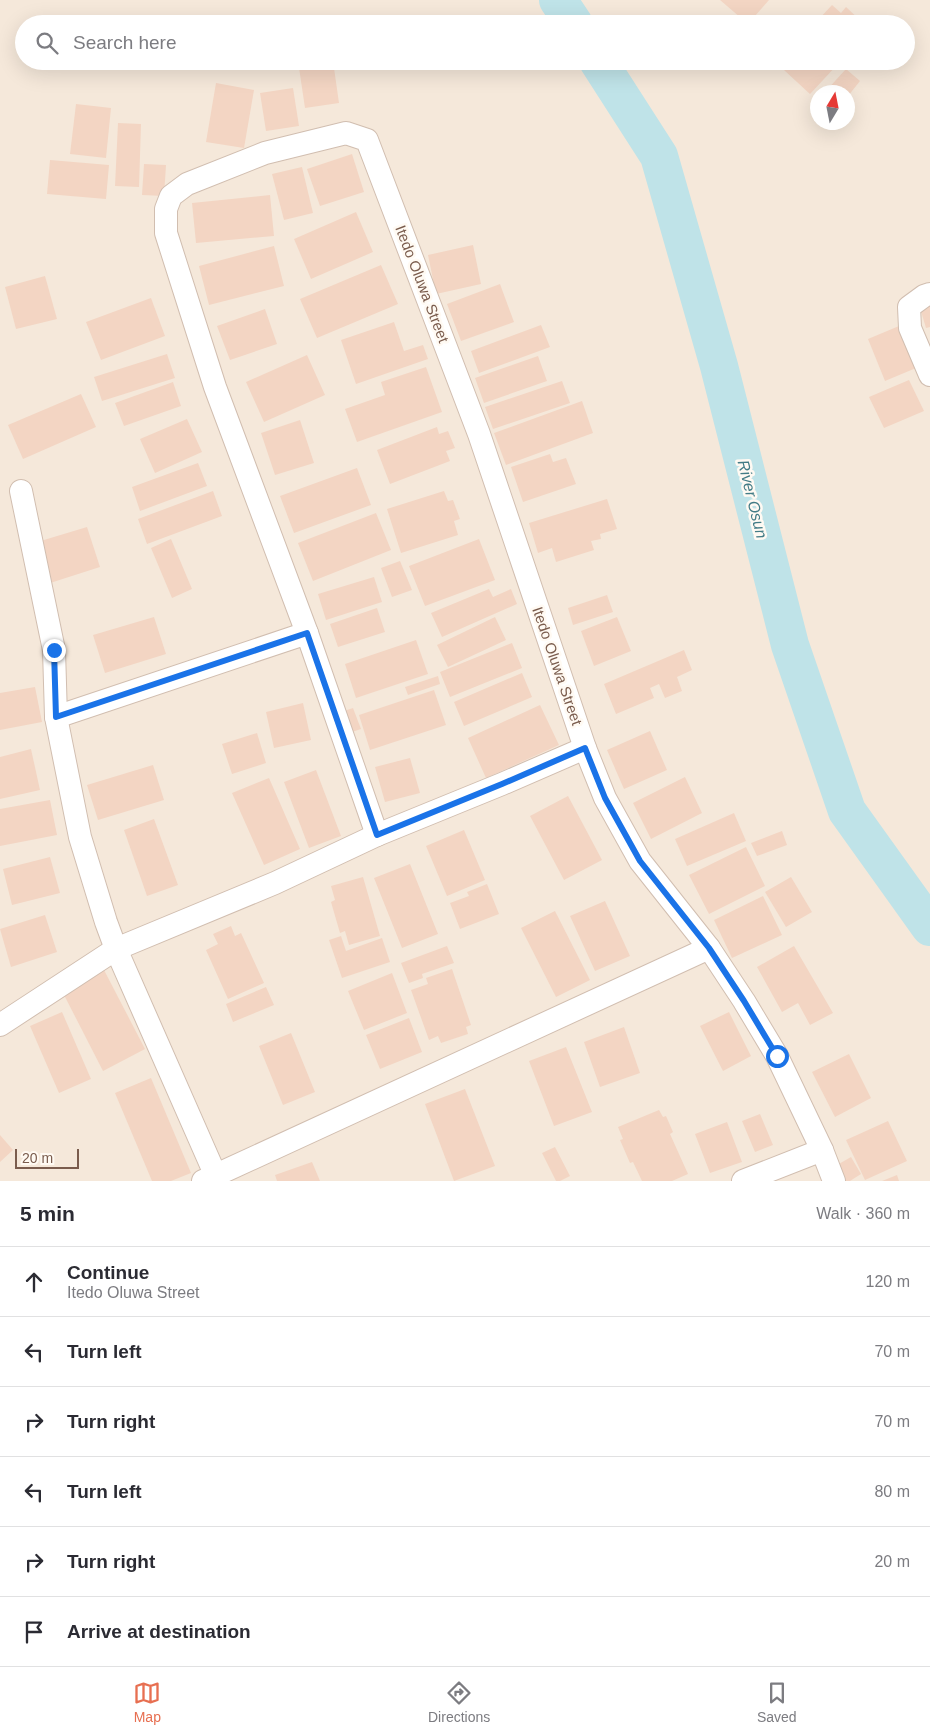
<!DOCTYPE html>
<meta charset="utf-8">
<style>
body{margin:0;font-family:Arial,sans-serif;background:#f7f7f7;color:#2b2b33}
.compass{position:absolute;left:810px;top:85px;width:45px;height:45px;border-radius:50%;background:#fff;box-shadow:0 5px 20px #0002;rotate:10deg}
.scale{position:absolute;left:15px;bottom:12px;width:64px;box-sizing:border-box;padding-left:5px;border:2px solid #7a5c4d;border-top:0;font-size:14px;line-height:18px;white-space:nowrap;color:#7a5c4d;-webkit-text-stroke:4px #fffaf3;paint-order:stroke}
.stop{position:absolute;width:15px;height:15px;margin:-11px;border:4px solid #1a73e8;border-radius:50%;background:#fff}
.stop.end{background:#1a73e8;border-color:#fff;box-shadow:0 1px 5px #0008}
.list{margin:0;padding:0;list-style:none}
h2{display:flex;justify-content:space-between;align-items:center;height:65px;margin:0;padding:0 20px;font-size:21px}
h2 small{font-size:16px;font-weight:400;color:#7c7c81}
.list li{display:grid;grid-template-columns:32px 1fr auto;gap:15px;align-items:center;box-sizing:border-box;height:70px;padding:0 20px;border-top:1px solid #e1e1e2}
.list b{display:block;font-size:19px;white-space:nowrap}
.list p{margin:0;font-size:16px;white-space:nowrap;color:#7c7c81}
.list em{font-size:16px;font-style:normal;color:#7c7c81}
.icon{flex:none;width:28px;height:28px;fill:none;stroke:currentColor;stroke-width:2;stroke-linecap:round;stroke-linejoin:round}
.map{position:relative;flex:none;width:930px;height:1181px;overflow:hidden}
.search{position:absolute;background:#fff;box-shadow:0 5px 20px #0002;left:15px;right:15px;top:15px;height:55px;display:flex;align-items:center;gap:12px;box-sizing:border-box;padding:0 18px;border-radius:28px;color:#7c7c81;font-size:19px}
.sheet{height:485px;background:#fff}
nav{display:flex;justify-content:space-around;align-items:center;box-sizing:border-box;height:70px;border-top:1px solid #e1e1e2;background:#fff;font-size:14px;color:#7c7c81}
nav a{display:grid;justify-items:center;gap:2px}
nav .on{color:#e76f51}
.map>svg:first-child{display:block}
.residential{fill:#f5e8da;fill-rule:evenodd}
.lines{fill:none;stroke-linecap:round;stroke-linejoin:round}
.river{stroke:#bfe3e8;stroke-width:38}
.building{fill:#f3d5c3}
.minor-casing{stroke:#d1beb0;stroke-width:24}
.minor{stroke:#fff;stroke-width:22}
.route{stroke:#1a73e8;stroke-width:6}
.labels{text-anchor:middle;stroke-width:5;stroke-linejoin:round;paint-order:stroke}
.street-label{font-size:15px;fill:#7a5c4d;stroke:#fffaf3}
.water-label{font-size:16px;font-style:italic;fill:#437c86;stroke:#fffaf3}
</style>
<div class="map">
<svg width="930" height="1181" viewBox="0 0 930 1181">
<rect width="100%" height="100%" fill="#fdf6ec"/>
<path class="residential" d="M0 0H930V1181H0ZM24 24H906V61H24ZM818 92H848V122H818Z"/>
<g class="lines">
<g class="river">
<path d="M558 0 574 24"/>
<path d="M598 61 659 156 719 366 790 645 847 811 930 927"/>
</g>
</g>
<g class="building">
<path d="M720 0H769L748 24Z"/>
<path d="M832 5 841 13 846 7 864 24H825L819 19Z"/>
<path d="M298 61H333L339 103 305 108Z"/>
<path d="M789 61H833L837 65 810 94 784 70 791 62Z"/>
<path d="M846 69 860 81 848 96V92H825Z"/>
<path d="M216 83 254 90 244 148 206 142Z"/>
<path d="M293 88 299 126 266 131 260 93Z"/>
<path d="M76 104 111 108 106 158 70 154Z"/>
<path d="M118 123 141 124 139 187 115 186Z"/>
<path d="M352 154 364 192 320 206 307 169Z"/>
<path d="M50 160 109 165 106 199 47 194Z"/>
<path d="M144 164 166 165 164 196 142 195Z"/>
<path d="M302 167 313 213 284 220 272 174Z"/>
<path d="M270 195 274 236 196 243 192 203Z"/>
<path d="M356 212 373 252 311 279 294 239Z"/>
<path d="M473 245 481 284 436 294 428 255Z"/>
<path d="M274 246 284 286 209 305 199 266Z"/>
<path d="M381 265 398 304 317 338 300 299Z"/>
<path d="M45 276 57 319 16 329 5 287Z"/>
<path d="M500 284 514 322 461 341 447 304Z"/>
<path d="M151 298 165 336 101 360 86 322Z"/>
<path d="M930 305V327L926 328 920 308Z"/>
<path d="M265 309 277 344 230 360 217 326Z"/>
<path d="M394 322 404 351 423 345 428 359 356 384 341 340Z"/>
<path d="M541 325 550 347 479 373 471 351Z"/>
<path d="M899 326 916 368 885 381 868 339Z"/>
<path d="M167 354 175 378 102 401 94 377Z"/>
<path d="M307 355 325 395 264 422 246 382Z"/>
<path d="M538 356 547 381 484 403 475 378Z"/>
<path d="M426 367 442 412 357 442 345 409 385 395 381 382Z"/>
<path d="M909 380 924 411 884 428 869 397Z"/>
<path d="M562 381 570 403 493 429 485 407Z"/>
<path d="M173 382 181 406 124 426 115 403Z"/>
<path d="M81 394 96 427 23 459 8 425Z"/>
<path d="M582 401 593 433 506 465 494 433Z"/>
<path d="M187 419 202 452 155 473 140 439Z"/>
<path d="M300 420 314 463 275 475 261 433Z"/>
<path d="M437 427 439 434 448 431 455 448 446 451 450 461 390 484 377 450Z"/>
<path d="M550 454 553 462 566 458 576 484 523 502 511 467Z"/>
<path d="M198 463 207 486 140 511 132 487Z"/>
<path d="M357 468 371 505 294 533 280 496Z"/>
<path d="M213 491 222 516 147 544 138 519Z"/>
<path d="M444 491 448 501 453 500 460 519 454 521 458 535 401 553 387 509Z"/>
<path d="M607 499 617 529 600 534 601 539 591 541 594 550 556 562 552 548 538 553 529 523Z"/>
<path d="M376 513 391 550 313 581 298 543Z"/>
<path d="M87 527 100 567 47 584 34 543Z"/>
<path d="M171 539 192 589 172 598 151 548Z"/>
<path d="M479 539 495 580 425 606 409 566Z"/>
<path d="M400 561 412 590 392 597 381 568Z"/>
<path d="M374 577 382 602 326 620 318 594Z"/>
<path d="M489 589 493 597 511 589 517 604 442 637 431 613Z"/>
<path d="M607 595 613 612 573 625 568 608Z"/>
<path d="M377 608 385 632 338 647 330 624Z"/>
<path d="M154 617 166 654 105 673 93 635Z"/>
<path d="M495 617 506 640 448 667 437 645Z"/>
<path d="M617 617 631 651 594 666 581 631Z"/>
<path d="M416 640 428 674 356 698 345 664Z"/>
<path d="M512 643 522 668 450 697 440 672Z"/>
<path d="M684 650 692 670 677 677 682 691 665 698 659 684 650 688 654 698 616 714 604 684Z"/>
<path d="M522 673 532 697 464 726 454 702Z"/>
<path d="M438 676 440 684 408 695 405 687Z"/>
<path d="M35 687 42 722 0 730V693Z"/>
<path d="M434 690 446 725 370 750 359 715Z"/>
<path d="M303 703 311 740 274 748 266 712Z"/>
<path d="M540 705 559 745 486 778 468 738Z"/>
<path d="M353 708 361 729 349 733 341 712Z"/>
<path d="M650 731 667 770 624 789 607 750Z"/>
<path d="M257 733 266 763 232 774 222 744Z"/>
<path d="M31 749 40 790 0 799V757Z"/>
<path d="M410 758 420 793 385 802 375 767Z"/>
<path d="M153 765 164 800 98 820 87 785Z"/>
<path d="M316 770 341 836 309 848 284 782Z"/>
<path d="M685 777 702 813 651 839 633 803Z"/>
<path d="M269 778 300 849 264 865 232 793Z"/>
<path d="M568 796 602 860 564 880 530 816Z"/>
<path d="M50 800 57 835 0 846V809Z"/>
<path d="M734 813 746 841 687 866 675 839Z"/>
<path d="M154 819 178 885 147 896 124 830Z"/>
<path d="M464 830 485 880 447 896 426 846Z"/>
<path d="M782 831 787 845 757 856 751 843Z"/>
<path d="M746 847 765 886 709 914 689 875Z"/>
<path d="M50 857 60 893 12 905 3 869Z"/>
<path d="M410 864 438 934 402 948 374 878Z"/>
<path d="M363 877 380 936 349 945 345 931 340 933 331 902 335 900 331 886Z"/>
<path d="M791 877 812 912 786 927 765 892Z"/>
<path d="M487 884 499 914 460 929 450 903 469 896 467 892Z"/>
<path d="M763 896 782 935 732 958 714 920Z"/>
<path d="M605 901 630 956 595 971 570 916Z"/>
<path d="M555 911 590 980 556 997 521 928Z"/>
<path d="M45 915 57 952 11 967 0 929Z"/>
<path d="M231 926 235 936 241 933 264 983 228 999 206 950 218 944 213 934Z"/>
<path d="M341 936 346 951 382 938 390 962 342 978 329 940Z"/>
<path d="M447 946 454 963 422 974 423 978 409 983 401 963Z"/>
<path d="M794 946 833 1013 810 1025 798 1003 782 1012 757 967Z"/>
<path d="M452 969 471 1025 466 1027 468 1034 441 1043 438 1036 429 1040 411 990 428 984 426 978Z"/>
<path d="M104 970 145 1049 103 1071 62 991Z"/>
<path d="M392 973 407 1013 364 1030 348 991Z"/>
<path d="M266 987 274 1005 233 1022 226 1004Z"/>
<path d="M62 1012 91 1079 59 1093 30 1026Z"/>
<path d="M729 1012 751 1056 723 1071 700 1026Z"/>
<path d="M409 1018 422 1052 380 1069 366 1035Z"/>
<path d="M624 1027 640 1073 600 1087 584 1042Z"/>
<path d="M291 1033 315 1092 283 1105 259 1046Z"/>
<path d="M566 1047 592 1112 554 1126 529 1061Z"/>
<path d="M849 1054 871 1098 835 1117 812 1072Z"/>
<path d="M151 1078 191 1173 171 1181H152L115 1093Z"/>
<path d="M465 1089 495 1166 454 1181 425 1104Z"/>
<path d="M659 1110 663 1117 666 1116 673 1132 670 1134 688 1174 672 1181H642L633 1162 630 1163 620 1140 623 1139 618 1127Z"/>
<path d="M760 1114 773 1145 755 1152 742 1121Z"/>
<path d="M888 1121 907 1161 865 1180 846 1140Z"/>
<path d="M727 1122 742 1162 710 1173 695 1134Z"/>
<path d="M0 1135 13 1150 0 1162Z"/>
<path d="M555 1147 570 1176 560 1181H556L542 1153Z"/>
<path d="M851 1157 861 1174 850 1181H846L837 1165Z"/>
<path d="M312 1162 320 1181H277L275 1175Z"/>
<path d="M897 1175 899 1181H882Z"/>
</g>
<g class="lines">
<defs>
<g id="minor">
<path d="M930 294 924 296 909 307 910 328 930 375"/>
<path d="M21 491 54 650 56 717 80 837 106 922 116 949 215 1174"/>
<path d="M56 717 307 633"/>
<path d="M377 835 307 633 215 387 166 233V209L171 196 187 184 265 153 346 133 367 140 479 434 585 748 605 798 640 861 709 948 744 1001 777 1056 822 1150 834 1181"/>
<path d="M0 1025 116 949 275 883 377 835 502 784 585 748"/>
<path d="M203 1181 709 948"/>
<path d="M743 1181 822 1150"/>
</g>
</defs>
<use href="#minor" class="minor-casing"/>
<use href="#minor" class="minor"/>
</g>
<g class="lines">
<path class="route" d="M54 650 56 717 307 633 377 835 502 784 585 748 605 798 640 861 709 948 744 1001 777 1056"/>
</g>
<g class="labels">
<g class="street-label">
<text transform="translate(422 284) rotate(69)" y="5">Itedo Oluwa Street</text>
<text transform="translate(557 666) rotate(71)" y="5">Itedo Oluwa Street</text>
</g>
<g class="water-label">
<text transform="translate(753 499) rotate(76)" y="6">River Osun</text>
</g>
</g>
</svg>
<svg class="compass" viewBox="-18 -18 36 36"><path d="M0-13l5 13h-10z" fill="#e53935"/><path d="M0 13l5-13h-10z" fill="#7c7c81"/></svg>
<div class="scale">20 m</div>
<div class="stop" style="left:777px;top:1056px"></div>
<div class="stop end" style="left:54px;top:650px"></div>
<div class="search"><svg class="icon" aria-label="search" viewBox="0 0 24 24"><circle cx="10" cy="10" r="6"/><path d="M15 15l6 6"/></svg>Search here</div>
</div>
<section class="sheet">
<h2>5 min<small>Walk · 360 m</small></h2>
<ul class="list">
<li><svg class="icon" aria-label="ahead" viewBox="0 0 24 24"><path d="M12 20V5M6 11l6-6 6 6"/></svg><div><b>Continue</b><p>Itedo Oluwa Street</p></div><em>120 m</em></li>
<li><svg class="icon" aria-label="left" viewBox="0 0 24 24"><path d="M17 20v-9H6M10 6l-5 5 5 5"/></svg><div><b>Turn left</b></div><em>70 m</em></li>
<li><svg class="icon" aria-label="right" viewBox="0 0 24 24"><path d="M7 20v-9h11M14 6l5 5-5 5"/></svg><div><b>Turn right</b></div><em>70 m</em></li>
<li><svg class="icon" aria-label="left" viewBox="0 0 24 24"><path d="M17 20v-9H6M10 6l-5 5 5 5"/></svg><div><b>Turn left</b></div><em>80 m</em></li>
<li><svg class="icon" aria-label="right" viewBox="0 0 24 24"><path d="M7 20v-9h11M14 6l5 5-5 5"/></svg><div><b>Turn right</b></div><em>20 m</em></li>
<li><svg class="icon" aria-label="arrive" viewBox="0 0 24 24"><path d="M6 21V4h12l-3 4 3 4H6"/></svg><div><b>Arrive at destination</b></div></li>
</ul>
</section>
<nav>
<a class="on"><svg class="icon" aria-label="map" viewBox="0 0 24 24"><path d="M3 6l6-2 6 2 6-2v14l-6 2-6-2-6 2zM9 4v14M15 6v14"/></svg>Map</a>
<a><svg class="icon" aria-label="directions" viewBox="0 0 24 24"><path d="M12 3l9 9-9 9-9-9zM9 14v-3h6M13 9l2 2-2 2"/></svg>Directions</a>
<a><svg class="icon" aria-label="saved" viewBox="0 0 24 24"><path d="M7 4h10v16l-5-4-5 4z"/></svg>Saved</a>
</nav>
